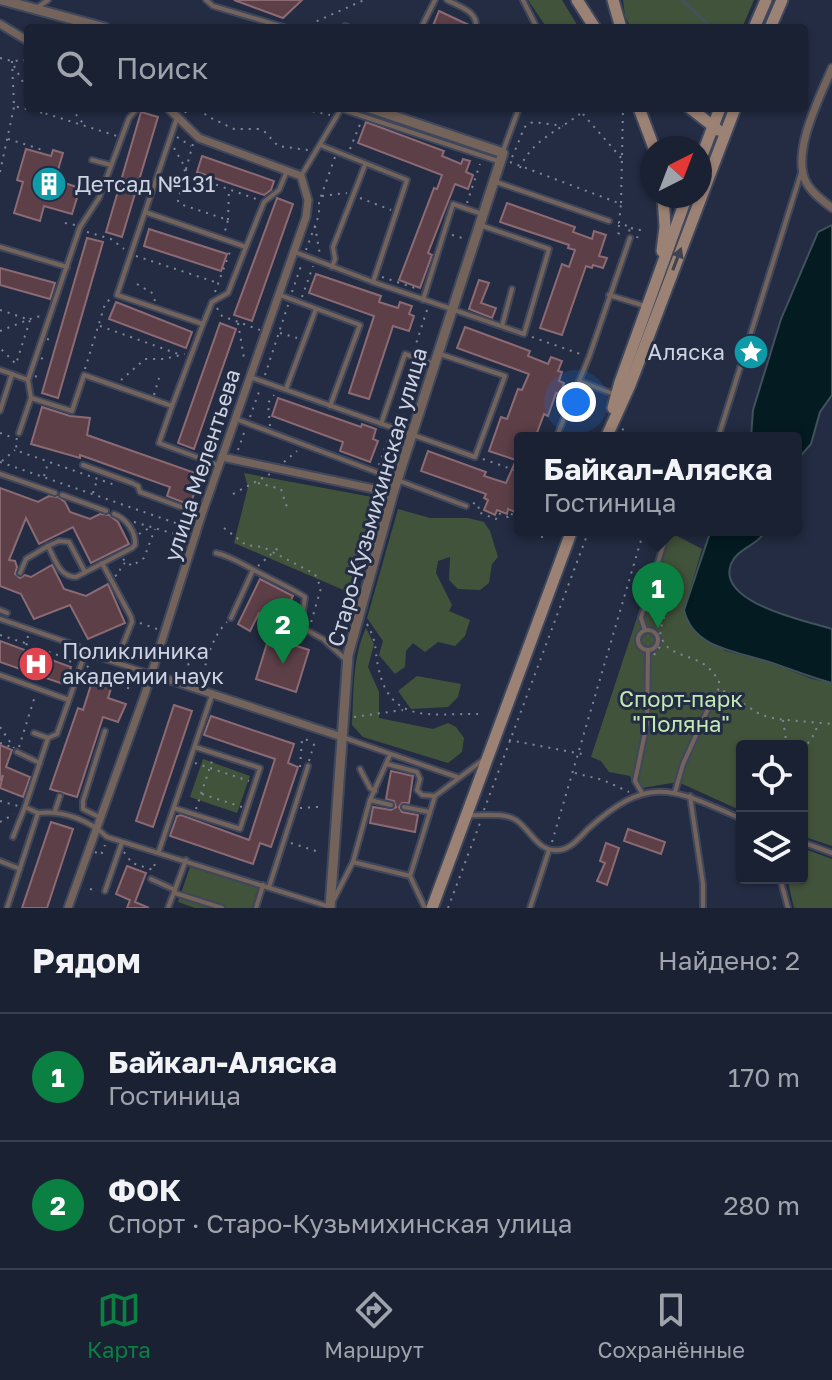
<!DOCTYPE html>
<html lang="ru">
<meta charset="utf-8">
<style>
body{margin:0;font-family:"Golos Text",sans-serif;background:#23293a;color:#f1f3f6}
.controls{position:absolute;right:24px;bottom:24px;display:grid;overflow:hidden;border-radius:8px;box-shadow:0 2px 6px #0004}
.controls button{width:72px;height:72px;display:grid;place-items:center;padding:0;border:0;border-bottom:2px solid #383e4d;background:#1a2132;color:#f1f3f6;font:40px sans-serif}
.compass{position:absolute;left:640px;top:136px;width:72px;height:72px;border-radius:50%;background:#1a2132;box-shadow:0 2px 6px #0004;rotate:42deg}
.you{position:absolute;left:576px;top:402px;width:28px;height:28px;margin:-20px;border:6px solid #fff;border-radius:50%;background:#1a73e8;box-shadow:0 0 0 12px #1a73e833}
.badge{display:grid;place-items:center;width:52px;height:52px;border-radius:50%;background:#0b8043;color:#fff;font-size:26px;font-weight:700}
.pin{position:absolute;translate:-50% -66px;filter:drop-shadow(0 2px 4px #0008)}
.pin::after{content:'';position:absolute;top:42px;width:28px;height:24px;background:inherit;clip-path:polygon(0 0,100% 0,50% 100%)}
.popup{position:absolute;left:514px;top:432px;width:288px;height:104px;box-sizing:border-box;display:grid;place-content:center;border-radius:8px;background:#1a2132;filter:drop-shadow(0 2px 6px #0005);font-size:26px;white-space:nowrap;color:#9fa3ac}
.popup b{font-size:30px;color:#f1f3f6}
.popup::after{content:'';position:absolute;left:50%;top:100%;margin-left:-16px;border:16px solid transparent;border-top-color:#1a2132}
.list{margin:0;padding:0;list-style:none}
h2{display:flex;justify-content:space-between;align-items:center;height:104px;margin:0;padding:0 32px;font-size:34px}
h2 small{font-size:26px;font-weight:400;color:#9fa3ac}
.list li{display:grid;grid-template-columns:52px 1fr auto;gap:24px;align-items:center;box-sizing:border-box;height:128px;padding:0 32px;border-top:2px solid #383e4d}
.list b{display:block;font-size:30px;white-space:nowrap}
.list p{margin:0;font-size:26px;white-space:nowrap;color:#9fa3ac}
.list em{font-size:26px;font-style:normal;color:#9fa3ac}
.icon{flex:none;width:44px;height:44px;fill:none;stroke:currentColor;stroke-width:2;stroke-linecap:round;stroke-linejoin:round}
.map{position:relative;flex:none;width:832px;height:908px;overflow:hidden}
.search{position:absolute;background:#1a2132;box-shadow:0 2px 6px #0004;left:24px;right:24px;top:24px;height:88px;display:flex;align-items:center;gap:20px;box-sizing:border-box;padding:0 28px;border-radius:8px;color:#9fa3ac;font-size:30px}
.sheet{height:360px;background:#1a2132}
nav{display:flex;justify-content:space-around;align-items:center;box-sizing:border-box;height:112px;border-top:2px solid #383e4d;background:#1a2132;font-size:22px;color:#9fa3ac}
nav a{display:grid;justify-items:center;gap:4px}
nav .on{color:#0b8043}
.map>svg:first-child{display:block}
.green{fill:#42533b}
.water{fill:#031b21;stroke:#40525b;stroke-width:2}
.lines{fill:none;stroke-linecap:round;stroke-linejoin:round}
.stream{stroke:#40525b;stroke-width:3}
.building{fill:#5d3f48;stroke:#8b6a73;stroke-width:2}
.service-casing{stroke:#3e475c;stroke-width:8}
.minor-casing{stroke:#3e475c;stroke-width:11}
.tertiary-casing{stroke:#3e475c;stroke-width:13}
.secondary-casing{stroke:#3e475c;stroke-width:15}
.path{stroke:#7f8699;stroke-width:2;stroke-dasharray:2 6;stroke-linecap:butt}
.service{stroke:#74635b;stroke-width:4}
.minor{stroke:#74635b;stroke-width:7}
.tertiary{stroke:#74635b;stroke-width:9}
.secondary{stroke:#9c8275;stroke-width:11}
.oneway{fill:#414250}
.labels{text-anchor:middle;stroke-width:6;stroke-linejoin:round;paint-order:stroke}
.poi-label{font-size:22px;fill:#cdd3e2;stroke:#232c43;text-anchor:start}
.street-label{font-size:22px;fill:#cdd3e2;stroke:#232c43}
.park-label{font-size:22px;fill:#c2e9b2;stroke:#232c43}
</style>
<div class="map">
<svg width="832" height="908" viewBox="0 0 832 908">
<rect width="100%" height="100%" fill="#232c43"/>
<g class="green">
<path d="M528 0H562L579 28H547Z"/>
<path d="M623 0H754L742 28H631L625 16Z"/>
<path d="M244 473 372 497 373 524 348 592 234 543 248 487Z"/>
<path d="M398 509 430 518H468L484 522 490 531 498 557 492 564 489 583 480 590 458 589 449 580 450 557 438 561 436 573 452 605 449 611 470 620 465 636 455 646 438 642 425 652 413 643 406 651 405 667 395 674 379 655 383 641 367 618Z"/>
<path d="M666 530 702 549 684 610 725 651 766 661 812 679 832 683V846L802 836V746H742V811L678 782 636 789 630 776 609 772 601 761 591 757Z"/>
<path d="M366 628 374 644 368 667 379 692V718L433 729 448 723 456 727 464 738 462 752 448 763 363 737 352 725C354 693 352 658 366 628Z"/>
<path d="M417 676 461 684 458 697 448 707 411 709 398 691Z"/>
<path d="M203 759 250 776 237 813 190 797Z"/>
<path d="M802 848 832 859V908H794L787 878H802Z"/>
<path d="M190 867 258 888 252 908H195L178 902Z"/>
</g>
<g class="water">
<path d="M832 225V395L820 412 811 444 796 461V438H751L753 410 781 319 818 232Z"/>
<path d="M711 530H766C758 546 737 548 731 564 716 603 807 621 832 629V683C809 677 788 668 766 661 735 651 693 648 684 610Z"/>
</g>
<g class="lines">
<path class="stream" d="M682 0 712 28"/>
</g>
<g class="building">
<path d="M234 0H302L283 18Z"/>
<path d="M439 11 471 26V28H432Z"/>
<path d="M141 112 158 117 122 237 106 232Z"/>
<path d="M366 122 444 151 442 156 461 164 463 159 470 161 466 172 473 175 468 189 455 184 428 253 432 255 420 288 399 280 434 188 437 189 442 175 358 143Z"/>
<path d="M26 149 51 156 53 150 63 153 55 180 80 188 72 214 44 206 40 221 14 213 23 182 17 180Z"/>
<path d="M202 156 274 181 271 190 264 195 197 172Z"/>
<path d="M277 198 293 204 252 321 234 315Z"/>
<path d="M507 203 575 227 573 232 592 239 594 231 606 235 599 256 607 258 603 268 593 265 592 268 586 266 562 335 540 328 562 264 569 267 575 250 568 248 569 245 500 222Z"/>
<path d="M149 229 227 254 221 271 144 246Z"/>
<path d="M87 238 103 242 58 398 42 393Z"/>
<path d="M0 268 55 283 50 299 0 285Z"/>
<path d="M316 274 381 296 379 302 398 308 400 302 412 306 409 314 414 316 409 331 393 326 369 399 349 393 374 316 309 293Z"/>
<path d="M479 280 489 283 481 303 496 308 492 318 469 309Z"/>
<path d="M116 302 192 332 186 348 109 319Z"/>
<path d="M220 323 236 329 194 449 178 443Z"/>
<path d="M465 327 530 351 528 356 548 364 551 357 562 361 558 371 562 372 559 381 564 383 560 394 556 393 548 416 544 414 535 438H520V478L515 490 519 492 516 500 520 504 517 513 508 509 507 514 497 510 495 515 484 510 488 500 484 498 486 494 421 471 428 451 486 472 484 476 506 483 516 460 489 451 501 417 507 419 518 389 522 390 529 374 457 348Z"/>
<path d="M278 398 361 427 362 424 376 429 373 439 378 441 370 462 340 451 343 442 272 416Z"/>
<path d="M42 407 70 416 90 418 87 435 201 475 190 505 167 496 170 487 80 455V458L31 444Z"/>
<path d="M0 488 38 502 49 496 58 497 65 502 70 512 90 519 100 514 109 515 118 522 129 544 91 563 73 527 39 544 26 518 9 560 15 561 17 567 15 574 20 578 25 575 31 577 52 565 64 589 86 596 108 584 125 623 88 639 70 605 34 619 21 594 0 586Z"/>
<path d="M260 579 293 596 280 623 259 613 250 631 238 624Z"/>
<path d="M269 637 309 650 296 692 256 679Z"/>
<path d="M0 641 71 667 66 685 0 662Z"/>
<path d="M95 672 114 679 108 698 126 704 118 722 103 717 77 797 50 789 78 708 83 710Z"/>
<path d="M174 705 192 711 153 827 136 821Z"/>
<path d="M211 716 294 744 288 763 298 767 271 847 260 843 253 864 170 836 177 816 181 815 249 840 275 759 204 735Z"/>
<path d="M0 745 12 750 6 767 30 777 23 797 0 788 3 775 0 780Z"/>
<path d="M391 771 413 776 409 803H402L399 807 402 812 418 815 415 832 370 823 373 807 391 810 396 807 394 801 386 799Z"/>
<path d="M51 822 73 829 47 908H22Z"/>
<path d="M628 829 665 842 661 854 624 841Z"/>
<path d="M606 843 619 848 607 885 597 881 605 863 600 861Z"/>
<path d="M127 866 146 873 135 902 149 908H127L130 900 116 894Z"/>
</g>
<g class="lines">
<defs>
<g id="service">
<path d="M206 0 213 6 287 28"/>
<path d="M447 0C460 7 478 11 476 28"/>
<path d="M523 0 537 28"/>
<path d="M38 7 48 0"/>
<path d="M343 28 345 26 350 28"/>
<path d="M421 28 435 0"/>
<path d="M341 109 498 161"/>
<path d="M177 118 145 212 246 247 228 293 212 302 203 324"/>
<path d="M320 145 407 180 373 282"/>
<path d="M503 151 519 108"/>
<path d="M92 160 111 165"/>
<path d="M301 176 341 109"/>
<path d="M496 182 609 221"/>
<path d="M145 212 117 295 203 324 172 406"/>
<path d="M0 247 67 267"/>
<path d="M246 247 264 202 279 190 287 171"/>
<path d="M295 252 373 282 524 334 549 249 480 225"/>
<path d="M332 267 335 259 333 247 365 165"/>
<path d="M280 295 360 325 330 406"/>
<path d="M609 295 645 306"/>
<path d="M423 300 453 204 482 214"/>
<path d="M502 326 512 289"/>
<path d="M0 370 12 374"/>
<path d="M250 377 475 457 505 376 440 354"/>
<path d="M579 381 614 394"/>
<path d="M286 389 316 309"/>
<path d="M31 398 72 411 84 375 172 406 159 443 218 465"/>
<path d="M0 411 12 374 28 380"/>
<path d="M236 419 466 506"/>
<path d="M381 424 405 354 434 364"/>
<path d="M19 433 31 398 28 380 30 374 80 227 99 198 129 118 138 108"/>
<path d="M556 438 589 357 630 238"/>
<path d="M718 438 801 173"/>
<path d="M83 465 132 483 138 486 140 492 200 514"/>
<path d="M0 474 55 493"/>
<path d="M62 495 106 511"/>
<path d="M48 546 59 541 69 542 85 572"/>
<path d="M216 553C230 556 240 563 252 569 270 579 288 586 305 597L301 627 323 639 345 659"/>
<path d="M102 563 131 617 132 622 122 647"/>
<path d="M20 573 26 559 48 546C55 559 59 577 76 577L132 548 135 545C136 532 126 518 114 514"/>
<path d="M0 610 7 613"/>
<path d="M231 618 253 570"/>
<path d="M0 619 78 646 85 653"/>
<circle cx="648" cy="640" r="10"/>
<path d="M645 630 641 618 668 530"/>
<path d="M0 675 69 700 85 653 152 674"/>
<path d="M34 733 48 738"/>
<path d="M342 737 457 777"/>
<path d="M17 752 40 763"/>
<path d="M390 755 370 800 353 862 410 876"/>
<path d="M387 764 417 772 420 779 417 790 422 795 435 796"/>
<path d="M360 769 370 788 375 791"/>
<path d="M675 792 683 764 708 709"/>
<path d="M642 793 635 781 647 723 648 650"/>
<path d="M690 796 703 884V908"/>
<path d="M370 800 391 805"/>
<path d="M404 807 429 812"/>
<path d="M174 808 240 829 260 768 195 747"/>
<path d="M55 811 60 796"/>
<path d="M38 813 25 807 48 738 57 734 69 700"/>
<path d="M468 815C482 816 504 812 516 820 531 830 538 853 559 850 571 849 580 837 588 829 650 773 673 789 742 819"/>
<path d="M101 818 83 809V801L105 731"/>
<path d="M13 837 25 807"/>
<path d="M802 842 832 853"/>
<path d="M159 851 212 695"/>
<path d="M0 861 20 869"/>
<path d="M780 878 788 908"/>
<path d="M151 879 175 890"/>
<path d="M269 887 308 766"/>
<path d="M105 891 122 842"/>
<path d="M175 893 222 908"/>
<path d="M334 899 353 862"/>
<path d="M7 908 38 813C63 810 89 820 107 837L330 907"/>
<path d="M168 908 186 860"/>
<path d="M256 908 263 885"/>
<path d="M425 908 410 876 435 796 483 760"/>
<path d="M530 908 549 850"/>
</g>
<g id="minor">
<path d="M0 24 28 41"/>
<path d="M832 68C820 97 791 152 806 182 811 192 823 201 832 208"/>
<path d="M222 457 393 493"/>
<path d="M152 674 342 737"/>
<path d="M68 908 145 694 202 514 306 217 308 200 301 176 199 138 168 108"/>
</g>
<g id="tertiary">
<path d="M2 0 105 28"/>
<path d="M330 908 348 655 393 493 503 153 370 108"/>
</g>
<g id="secondary">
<path d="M577 0 595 28"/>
<path d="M613 0 621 28"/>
<path d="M754 28 766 0"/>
<path d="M770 28 782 0"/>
<path d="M639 108 654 148"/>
<path d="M690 108 718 130"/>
<path d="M700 161 720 108"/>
<path d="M662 251 665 227 663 196"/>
<path d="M613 408 620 382 687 196"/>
<path d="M606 438 630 385 735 108"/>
<path d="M432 908 572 530"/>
</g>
</defs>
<use href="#service" class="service-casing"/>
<use href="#minor" class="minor-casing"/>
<use href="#tertiary" class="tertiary-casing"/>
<use href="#secondary" class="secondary-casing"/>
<g class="path">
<path d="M314 28 315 22 364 0"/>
<path d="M0 58 12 61 28 60"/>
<path d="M12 61 14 106 43 113"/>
<path d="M14 66 28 91"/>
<path d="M40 108 44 113 117 136"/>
<path d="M71 108 85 126"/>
<path d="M199 108 207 116 234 129H258L265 132 278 146 308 150"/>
<path d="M297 108 330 115"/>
<path d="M185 113 189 108"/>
<path d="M583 114 623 160"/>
<path d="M177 137 191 146"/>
<path d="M8 139 43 150"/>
<path d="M174 148 186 169 193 144"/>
<path d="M350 149 361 122"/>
<path d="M512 157C531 117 517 120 563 126"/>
<path d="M510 162 621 204 619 223 630 227 629 232"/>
<path d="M520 168C532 138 564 129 587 108"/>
<path d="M186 169 178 201 180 204 228 220 225 231"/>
<path d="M0 172 14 107"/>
<path d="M186 174 259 200"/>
<path d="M159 191 185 170"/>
<path d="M209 194 212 184"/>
<path d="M322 196 347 193"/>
<path d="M360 198 391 210"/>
<path d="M467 203 480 164"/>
<path d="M621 203 623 108"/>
<path d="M228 220 229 190"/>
<path d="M65 223 75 225"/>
<path d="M619 225 618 233 623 236"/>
<path d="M315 226 320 255"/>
<path d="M631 228 640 230 637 238"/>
<path d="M87 232 111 239 124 249"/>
<path d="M452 235 462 238"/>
<path d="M306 250 319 215V202L335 157"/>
<path d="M136 256 218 283"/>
<path d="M382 277 418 289"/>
<path d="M137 284 152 293 155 301"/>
<path d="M215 292 231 249"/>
<path d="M292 292 302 263"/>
<path d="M302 297 313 266"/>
<path d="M217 308 222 316 260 330"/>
<path d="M0 310 30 320 16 364 0 348"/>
<path d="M238 323 244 358"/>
<path d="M100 326 181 355"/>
<path d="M0 331 35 317 44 316"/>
<path d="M280 333 297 338"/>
<path d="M532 337 583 355"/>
<path d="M47 339 54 341"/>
<path d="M414 350 428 307"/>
<path d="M41 358 47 361"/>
<path d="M85 369 105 304 112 297"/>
<path d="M265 375 288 305"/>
<path d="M35 376 42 379"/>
<path d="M121 380 145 359H164L185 354"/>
<path d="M154 395 159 378"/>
<path d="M250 417 260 389"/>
<path d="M270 426 268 403 274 395"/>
<path d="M0 433 14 438"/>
<path d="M17 438 15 443 18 451 115 485"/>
<path d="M620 438 625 423"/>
<path d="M238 450 245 430"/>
<path d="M483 459 520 472"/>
<path d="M2 461 15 450"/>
<path d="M0 462 187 527"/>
<path d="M284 462 297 451"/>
<path d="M379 465 390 433"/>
<path d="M44 476 48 463"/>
<path d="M258 483 281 489 286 505 292 509"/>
<path d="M93 493 97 480"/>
<path d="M233 494 270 474"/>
<path d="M473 503 479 505 478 512 496 519 498 513 508 517 509 513 520 518"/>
<path d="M134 522 185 537"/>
<path d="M224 528 246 545 263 547 315 574 321 588 310 626"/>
<path d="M537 530 542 535V542"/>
<path d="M139 534 151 527"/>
<path d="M123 559 132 566 144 558 155 529"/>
<path d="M258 566 278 548"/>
<path d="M115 576 119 574 121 566 125 563"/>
<path d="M673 586 660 631C663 654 683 653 700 662 708 666 714 673 719 681V686"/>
<path d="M140 623 157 629"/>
<path d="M367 624C378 645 374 646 378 666 390 726 432 713 478 714"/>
<path d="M0 635 25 643"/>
<path d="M28 636 26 644 69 659V661L74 663"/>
<path d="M181 649 195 678"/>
<path d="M654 655 662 644"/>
<path d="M87 666 93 671 115 679 116 684 134 690"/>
<path d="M202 681C206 660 212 637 227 622"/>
<path d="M711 705 719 688 761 715 777 719 832 724"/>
<path d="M354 717 403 710"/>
<path d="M783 720 787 746"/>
<path d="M0 727 14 748"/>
<path d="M509 740 582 754"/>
<path d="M0 743 14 748"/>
<path d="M19 747 35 696"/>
<path d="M802 749 811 740 819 723"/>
<path d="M309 761 315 741"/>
<path d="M195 763 249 781"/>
<path d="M300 767 302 739 308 740"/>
<path d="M575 773 603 780 629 792"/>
<path d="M202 794 242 807"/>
<path d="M0 801 18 806"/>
<path d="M300 808 318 807"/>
<path d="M196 809 213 758"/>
<path d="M484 810 589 530"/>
<path d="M0 822 14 814"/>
<path d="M552 842 644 530"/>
<path d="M291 843 316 851"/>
<path d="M95 852 101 855 105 845"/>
<path d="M124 852 132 863 153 870 156 860"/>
<path d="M90 889 97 891"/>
<path d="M448 908 480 823"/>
</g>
<use href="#service" class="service"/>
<use href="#minor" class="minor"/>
<use href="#tertiary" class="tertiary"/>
<use href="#secondary" class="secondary"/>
</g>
<defs><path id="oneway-solid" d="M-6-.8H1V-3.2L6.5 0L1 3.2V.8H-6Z" transform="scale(2)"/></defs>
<use class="oneway" href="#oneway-solid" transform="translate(677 259) rotate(-69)"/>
<defs>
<symbol id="building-disc" viewBox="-11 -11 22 22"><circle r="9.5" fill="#0f9aa8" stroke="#232c43"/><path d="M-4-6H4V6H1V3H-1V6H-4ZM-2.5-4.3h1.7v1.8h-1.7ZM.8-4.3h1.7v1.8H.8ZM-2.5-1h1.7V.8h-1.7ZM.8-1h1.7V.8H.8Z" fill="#fff"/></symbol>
<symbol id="sight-disc" viewBox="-11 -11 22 22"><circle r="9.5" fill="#0f9aa8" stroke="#232c43"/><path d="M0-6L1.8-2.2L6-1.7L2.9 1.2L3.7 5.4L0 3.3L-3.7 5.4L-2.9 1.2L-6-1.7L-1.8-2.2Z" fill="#fff"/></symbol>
<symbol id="hospital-disc" viewBox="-11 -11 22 22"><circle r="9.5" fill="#e0444e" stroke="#232c43"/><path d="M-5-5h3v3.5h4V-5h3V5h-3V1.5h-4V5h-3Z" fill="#fff"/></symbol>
</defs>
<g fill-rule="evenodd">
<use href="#building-disc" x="29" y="164" width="40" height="40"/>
<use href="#sight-disc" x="731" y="332" width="40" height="40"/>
<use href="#hospital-disc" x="16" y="644" width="40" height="40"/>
</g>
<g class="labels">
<g class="poi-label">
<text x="75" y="192">Детсад №131</text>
<text x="725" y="360" text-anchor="end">Аляска</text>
<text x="62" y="659">Поликлиника<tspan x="62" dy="25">академии наук</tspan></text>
</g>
<g class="street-label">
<text transform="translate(202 465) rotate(-72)" y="8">улица Мелентьева</text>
<text transform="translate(377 497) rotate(-74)" y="8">Старо-Кузьмихинская улица</text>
</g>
<g class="park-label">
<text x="681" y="707">Спорт-парк<tspan x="681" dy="25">"Поляна"</tspan></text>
</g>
</g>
</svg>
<div class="controls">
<button><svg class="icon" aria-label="locate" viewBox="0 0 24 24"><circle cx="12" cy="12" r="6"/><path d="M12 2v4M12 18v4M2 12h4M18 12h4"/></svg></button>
<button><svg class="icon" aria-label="layers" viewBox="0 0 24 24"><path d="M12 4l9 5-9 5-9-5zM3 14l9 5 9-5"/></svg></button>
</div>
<svg class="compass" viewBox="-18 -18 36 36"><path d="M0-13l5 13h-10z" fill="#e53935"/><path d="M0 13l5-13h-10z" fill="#9fa3ac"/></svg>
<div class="you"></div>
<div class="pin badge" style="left:658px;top:628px">1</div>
<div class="popup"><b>Байкал-Аляска</b>Гостиница</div>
<div class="pin badge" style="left:283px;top:664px">2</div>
<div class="search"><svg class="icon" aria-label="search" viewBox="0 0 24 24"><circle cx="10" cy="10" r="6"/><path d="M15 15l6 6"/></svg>Поиск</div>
</div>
<section class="sheet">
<h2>Рядом<small>Найдено: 2</small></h2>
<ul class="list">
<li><span class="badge">1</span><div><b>Байкал-Аляска</b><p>Гостиница</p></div><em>170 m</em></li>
<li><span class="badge">2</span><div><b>ФОК</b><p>Спорт · Старо-Кузьмихинская улица</p></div><em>280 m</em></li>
</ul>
</section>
<nav>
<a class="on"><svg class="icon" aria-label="map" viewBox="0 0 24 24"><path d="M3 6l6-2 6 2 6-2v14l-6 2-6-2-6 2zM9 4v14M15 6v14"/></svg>Карта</a>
<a><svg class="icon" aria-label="directions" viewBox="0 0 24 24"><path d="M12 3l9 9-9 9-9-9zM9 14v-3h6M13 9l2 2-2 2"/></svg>Маршрут</a>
<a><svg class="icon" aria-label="saved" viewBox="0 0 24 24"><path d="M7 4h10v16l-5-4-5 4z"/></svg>Сохранённые</a>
</nav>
